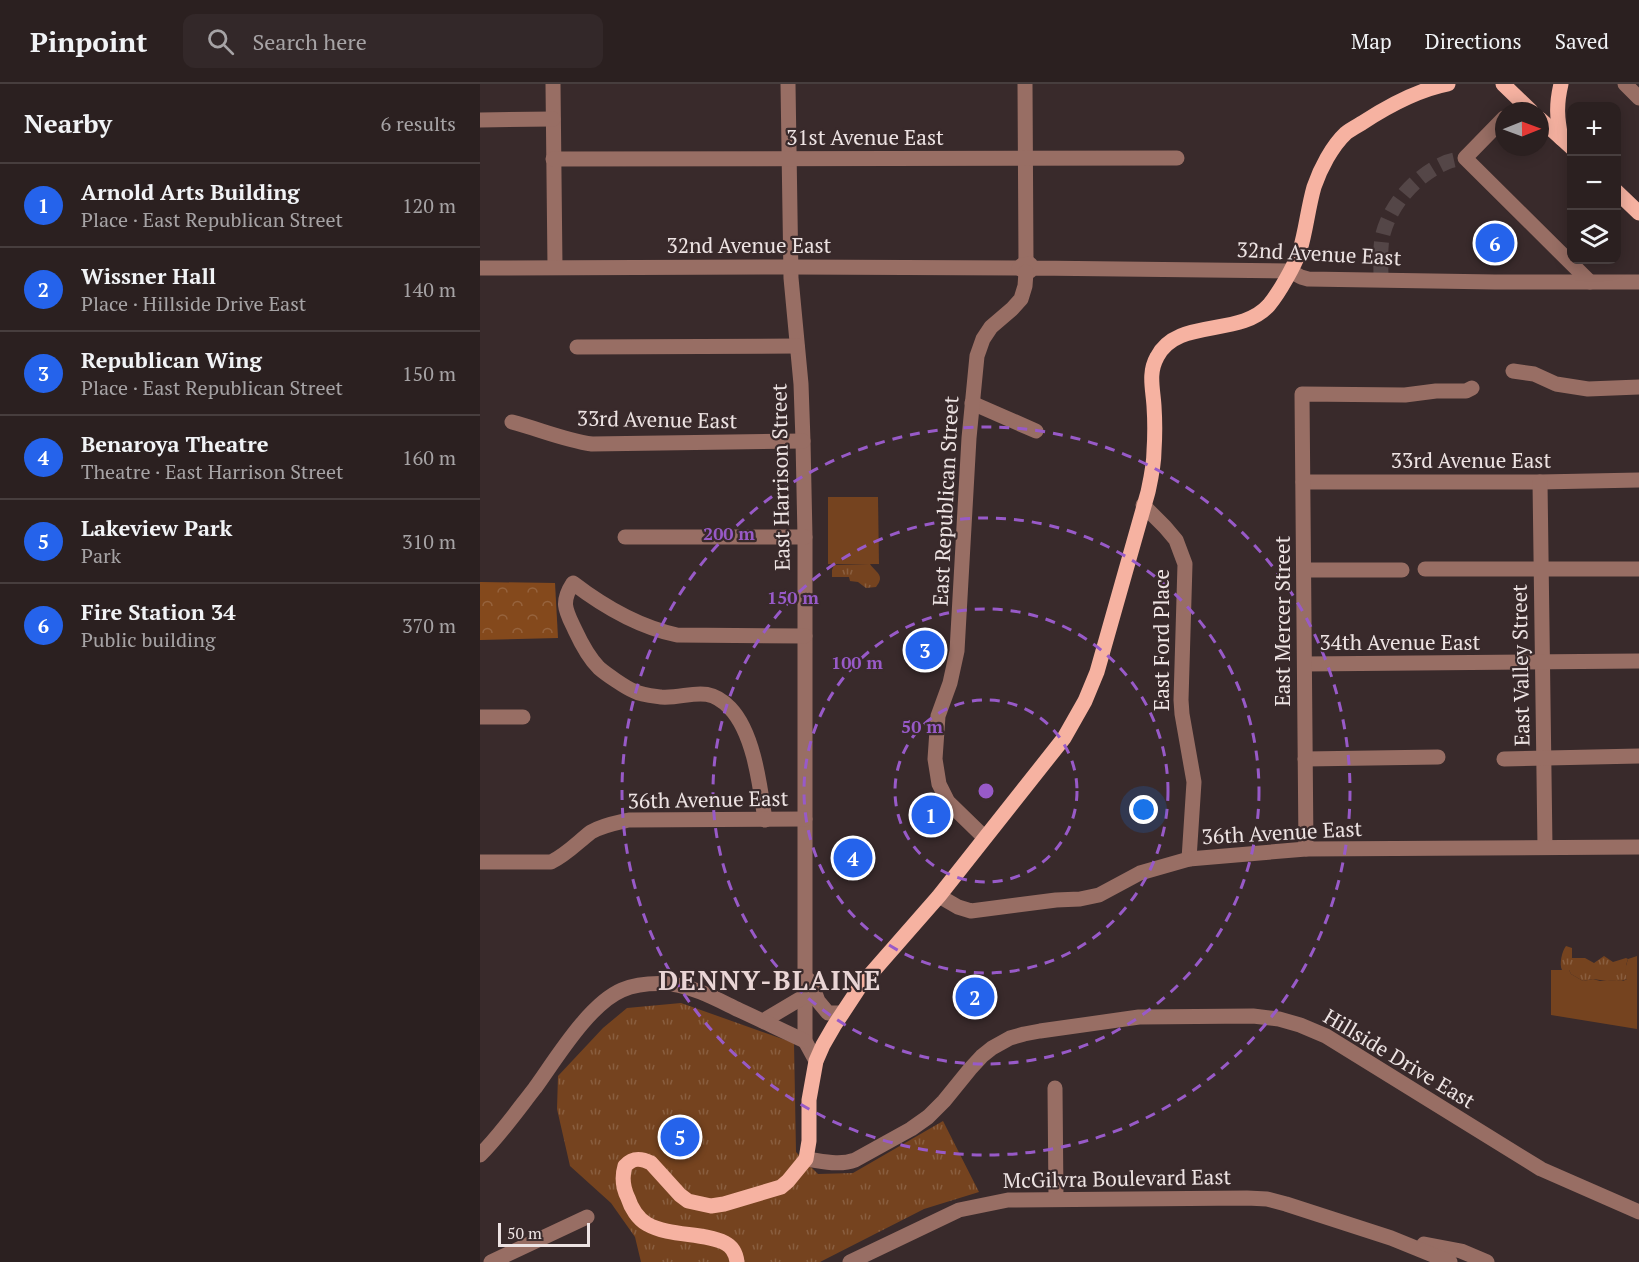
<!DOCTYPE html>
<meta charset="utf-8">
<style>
body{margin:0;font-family:"PT Serif",serif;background:#332829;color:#f1f3f6}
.controls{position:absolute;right:18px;top:18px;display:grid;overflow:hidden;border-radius:12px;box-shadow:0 3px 15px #0003}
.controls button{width:54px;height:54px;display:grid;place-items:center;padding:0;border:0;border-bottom:2px solid #473e3e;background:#2b2020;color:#f1f3f6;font:30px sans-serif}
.compass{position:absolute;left:1015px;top:18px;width:54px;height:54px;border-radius:50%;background:#2b2020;box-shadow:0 3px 15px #0003;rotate:89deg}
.scale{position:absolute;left:18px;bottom:15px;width:92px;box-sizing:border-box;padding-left:6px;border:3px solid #ede3e3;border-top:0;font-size:16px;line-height:21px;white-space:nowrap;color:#ede3e3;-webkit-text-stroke:4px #392a2b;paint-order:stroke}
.you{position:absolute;left:664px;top:726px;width:21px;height:21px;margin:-15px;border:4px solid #fff;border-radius:50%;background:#1a73e8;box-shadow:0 0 0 9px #1a73e833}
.badge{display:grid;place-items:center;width:39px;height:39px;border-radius:50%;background:#2563eb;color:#fff;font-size:20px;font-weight:700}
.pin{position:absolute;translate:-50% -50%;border:3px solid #fff;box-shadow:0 2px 6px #0006}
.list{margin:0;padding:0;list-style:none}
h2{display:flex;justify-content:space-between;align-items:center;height:78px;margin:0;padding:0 24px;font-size:26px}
h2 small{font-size:20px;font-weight:400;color:#a6a3a5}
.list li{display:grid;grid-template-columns:39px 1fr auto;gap:18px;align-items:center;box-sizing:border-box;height:84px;padding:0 24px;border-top:2px solid #473e3e}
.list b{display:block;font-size:22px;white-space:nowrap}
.list p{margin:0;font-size:20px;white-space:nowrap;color:#a6a3a5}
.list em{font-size:20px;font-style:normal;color:#a6a3a5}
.icon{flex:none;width:33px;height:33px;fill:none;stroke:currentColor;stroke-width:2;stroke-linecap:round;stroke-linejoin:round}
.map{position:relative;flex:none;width:1159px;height:1178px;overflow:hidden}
header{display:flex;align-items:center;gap:36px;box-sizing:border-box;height:84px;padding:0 30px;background:#2b2020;border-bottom:2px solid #473e3e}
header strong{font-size:28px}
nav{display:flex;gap:33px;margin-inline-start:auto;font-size:21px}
.search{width:420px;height:54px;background:#332829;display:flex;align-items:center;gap:15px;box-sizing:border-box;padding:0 21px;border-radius:12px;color:#a6a3a5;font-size:22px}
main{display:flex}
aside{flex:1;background:#2b2020}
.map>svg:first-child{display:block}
.grass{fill:url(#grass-tufts)}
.forest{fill:url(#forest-crowns)}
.garden{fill:#75431f}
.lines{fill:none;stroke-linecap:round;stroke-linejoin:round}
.minor-tunnel{stroke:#544647;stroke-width:15;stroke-dasharray:15 8;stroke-linecap:butt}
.minor{stroke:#986e64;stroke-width:15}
.major{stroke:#f6b2a1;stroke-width:15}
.ring{fill:none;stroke:#985ac8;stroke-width:3;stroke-dasharray:10 8}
.labels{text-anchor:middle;stroke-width:4.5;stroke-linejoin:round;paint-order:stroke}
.street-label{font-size:21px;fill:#ede3e3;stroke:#392a2b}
.district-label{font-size:27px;font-weight:bold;letter-spacing:1.5px;fill:#e9d5d5;stroke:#392a2b}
.centre{fill:#985ac8;stroke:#392a2b;stroke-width:3}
.ring-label{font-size:18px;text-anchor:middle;font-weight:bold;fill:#985ac8;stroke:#392a2b;stroke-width:4.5;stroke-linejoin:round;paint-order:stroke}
</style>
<header>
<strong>Pinpoint</strong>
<div class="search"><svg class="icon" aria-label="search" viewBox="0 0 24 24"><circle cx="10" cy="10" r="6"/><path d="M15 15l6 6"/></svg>Search here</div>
<nav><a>Map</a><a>Directions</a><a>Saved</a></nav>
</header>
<main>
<aside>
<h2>Nearby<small>6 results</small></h2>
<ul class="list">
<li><span class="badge">1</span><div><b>Arnold Arts Building</b><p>Place · East Republican Street</p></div><em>120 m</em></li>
<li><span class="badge">2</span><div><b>Wissner Hall</b><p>Place · Hillside Drive East</p></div><em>140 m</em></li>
<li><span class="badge">3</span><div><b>Republican Wing</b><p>Place · East Republican Street</p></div><em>150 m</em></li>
<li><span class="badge">4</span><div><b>Benaroya Theatre</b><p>Theatre · East Harrison Street</p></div><em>160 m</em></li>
<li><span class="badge">5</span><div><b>Lakeview Park</b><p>Park</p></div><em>310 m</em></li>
<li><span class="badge">6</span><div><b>Fire Station 34</b><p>Public building</p></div><em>370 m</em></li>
</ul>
</aside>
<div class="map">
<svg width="1159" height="1178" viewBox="0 0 1159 1178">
<defs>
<pattern id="grass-tufts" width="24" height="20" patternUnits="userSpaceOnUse" patternTransform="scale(1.5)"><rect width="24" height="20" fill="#75431f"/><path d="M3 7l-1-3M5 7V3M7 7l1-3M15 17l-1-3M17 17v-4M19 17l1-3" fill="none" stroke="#895e3f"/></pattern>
<pattern id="forest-crowns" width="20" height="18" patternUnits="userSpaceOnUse" patternTransform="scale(1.5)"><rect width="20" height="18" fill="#84491c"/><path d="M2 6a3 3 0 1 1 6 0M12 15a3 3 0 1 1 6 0" fill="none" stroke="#96633d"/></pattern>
</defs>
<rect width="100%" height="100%" fill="#392a2b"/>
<g class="grass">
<path d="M390 480C395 488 406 491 396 503L386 504 378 498 370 497 369 493H352V486L354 481Z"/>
<path d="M1086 862 1092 864V874H1105L1114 879 1124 872 1133 878 1146 874 1148 875 1146 881 1147 895 1141 897 1137 896 1127 897 1113 895 1103 897 1091 890 1089 886H1082C1079 880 1082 867 1086 862Z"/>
<path d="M201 919 314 959 316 1068 338 1090 373 1089 463 1037 499 1108 444 1125 340 1178H161L155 1153 131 1119 90 1082 77 1025 78 992 123 944 147 924Z"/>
</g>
<path class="forest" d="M0 498 75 499 78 554 0 556Z"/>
<g class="garden">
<path d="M348 413H398L399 480H348Z"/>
<path d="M1157 872V945L1071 931V886H1089L1091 890 1103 897 1113 895 1120 897 1137 896 1143 897 1147 895 1145 885 1148 875Z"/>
</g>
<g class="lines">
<path class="minor-tunnel" d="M901 196C901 182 900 167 902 154 909 121 936 91 967 78 972 76 979 75 985 74"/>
<g class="minor">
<path d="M73 0 75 183"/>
<path d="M308 0 311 194 321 300 323 357 325 453V957L336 977"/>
<path d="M545 0 546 180"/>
<path d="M1145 0 1159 14"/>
<path d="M1024 34 985 74 1110 198"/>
<path d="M0 36 73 35"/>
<path d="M73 75 697 74"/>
<path d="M0 184 311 183 539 184"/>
<path d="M553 184 550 187 546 188 539 184 542 181 550 180 553 184 810 187 821 193 828 195 1015 198H1159"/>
<path d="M97 263 317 262"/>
<path d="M1033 287 1054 290 1076 300 1108 305 1159 303"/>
<path d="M492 319 556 347"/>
<path d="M32 338C59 345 84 356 112 360L323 357"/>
<path d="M823 398H1060L1159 396"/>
<path d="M1060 398 1065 763"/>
<path d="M663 421 685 443 696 456 705 480 701 616 702 630 714 698 709 775"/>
<path d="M145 453H325"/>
<path d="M945 485H1159"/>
<path d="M824 486H922"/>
<path d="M825 580 1159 577"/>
<path d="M0 633H43"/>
<path d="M825 675 958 673"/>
<path d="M1024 675 1159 672"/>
<path d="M285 736C280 702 274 649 250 624 226 599 208 615 181 613 173 612 161 611 154 607 146 604 126 590 119 584 109 574 101 559 95 546 86 527 80 519 93 499 123 522 159 543 197 551L325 552"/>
<path d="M504 753 468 718 459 700 455 675 458 632 470 599 477 567 489 354 497 272 503 255 511 243 532 225 541 215 545 202 546 188"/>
<path d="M826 765 822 310 925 311 956 307H986L992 304"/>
<path d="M0 778H71C86 771 98 758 111 748 123 741 136 739 149 736L325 735"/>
<path d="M459 812 478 823 491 827 576 816 600 815 619 811 660 789 709 775 826 765 1159 763"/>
<path d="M325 893 331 898 338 917 348 929H362"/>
<path d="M283 937 325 912"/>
<path d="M575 1004 576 1115"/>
<path d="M0 1071C20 1051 37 1027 55 1004 76 975 109 920 142 906 156 900 176 899 191 900 215 903 238 916 259 926 281 936 303 947 325 957"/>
<path d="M326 1075C342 1077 359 1082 375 1076L431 1045 448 1033 464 1017 490 985 502 972 512 964 530 954 544 950 560 947 659 933 773 932 799 935 820 941 846 952 1061 1085 1159 1128"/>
<path d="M944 1160 981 1167 1007 1178"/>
<path d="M11 1178 107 1133"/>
<path d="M370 1178 479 1126 528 1116 767 1114 787 1115 806 1120 911 1154 970 1178"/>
</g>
<g class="major">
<path d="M1023 0 1051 27"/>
<path d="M1081 0C1076 21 1077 34 1081 54"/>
<path d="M1060 35 1092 64"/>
<path d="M1136 107 1159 129"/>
<path d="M257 1178C256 1170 253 1163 245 1159 223 1148 190 1153 167 1140 158 1135 151 1124 148 1114 143 1104 142 1092 145 1082 153 1073 161 1074 171 1079L200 1111 208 1117 231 1122 244 1120 301 1103 308 1097 326 1075 329 1057V1016L336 977 343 961 354 942 381 901 459 812 584 654 605 617 617 588 668 408C671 394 674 381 674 367 675 352 675 337 674 322 673 305 668 289 677 273 697 233 760 254 789 221 799 209 815 181 820 166 826 146 828 124 834 103 840 85 852 62 866 49 871 45 877 42 882 39 908 22 937 6 968 0"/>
</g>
</g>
<g class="ring">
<circle cx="506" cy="707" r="91"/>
<circle cx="506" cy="707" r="182"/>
<circle cx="506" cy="707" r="273"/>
<circle cx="506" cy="707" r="364"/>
</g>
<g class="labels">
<g class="street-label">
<text x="385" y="61">31st Avenue East</text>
<text x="269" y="169">32nd Avenue East</text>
<text transform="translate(839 170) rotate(3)" y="7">32nd Avenue East</text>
<text transform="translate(177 336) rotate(1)" y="7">33rd Avenue East</text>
<text x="991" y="384">33rd Avenue East</text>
<text transform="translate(301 393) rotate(-91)" y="7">East Harrison Street</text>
<text transform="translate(466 417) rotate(-87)" y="7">East Republican Street</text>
<text transform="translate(803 537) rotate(-90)" y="7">East Mercer Street</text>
<text transform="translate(682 556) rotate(-90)" y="7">East Ford Place</text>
<text x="920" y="566">34th Avenue East</text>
<text transform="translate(1041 581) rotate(-91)" y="7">East Valley Street</text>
<text transform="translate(228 716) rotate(-1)" y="7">36th Avenue East</text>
<text transform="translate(802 749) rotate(-3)" y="7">36th Avenue East</text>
<text transform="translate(919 975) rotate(31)" y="7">Hillside Drive East</text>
<text transform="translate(637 1095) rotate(-1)" y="7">McGilvra Boulevard East</text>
</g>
<g class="district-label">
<text x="290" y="906">DENNY-BLAINE</text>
</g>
</g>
<circle cx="506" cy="707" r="9" class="centre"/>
<g class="ring-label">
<text x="249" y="456">200 m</text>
<text x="313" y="520">150 m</text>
<text x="377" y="585">100 m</text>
<text x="442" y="649">50 m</text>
</g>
</svg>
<div class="controls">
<button>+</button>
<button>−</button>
<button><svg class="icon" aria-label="layers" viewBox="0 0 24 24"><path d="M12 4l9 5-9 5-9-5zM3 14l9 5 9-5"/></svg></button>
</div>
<svg class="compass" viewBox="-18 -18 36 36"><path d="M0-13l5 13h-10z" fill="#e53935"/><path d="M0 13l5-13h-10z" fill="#a6a3a5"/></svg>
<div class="scale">50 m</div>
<div class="you"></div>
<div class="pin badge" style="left:451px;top:731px">1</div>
<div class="pin badge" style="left:495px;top:913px">2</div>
<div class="pin badge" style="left:445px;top:566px">3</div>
<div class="pin badge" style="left:373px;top:774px">4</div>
<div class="pin badge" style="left:200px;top:1053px">5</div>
<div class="pin badge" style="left:1015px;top:159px">6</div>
</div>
</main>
